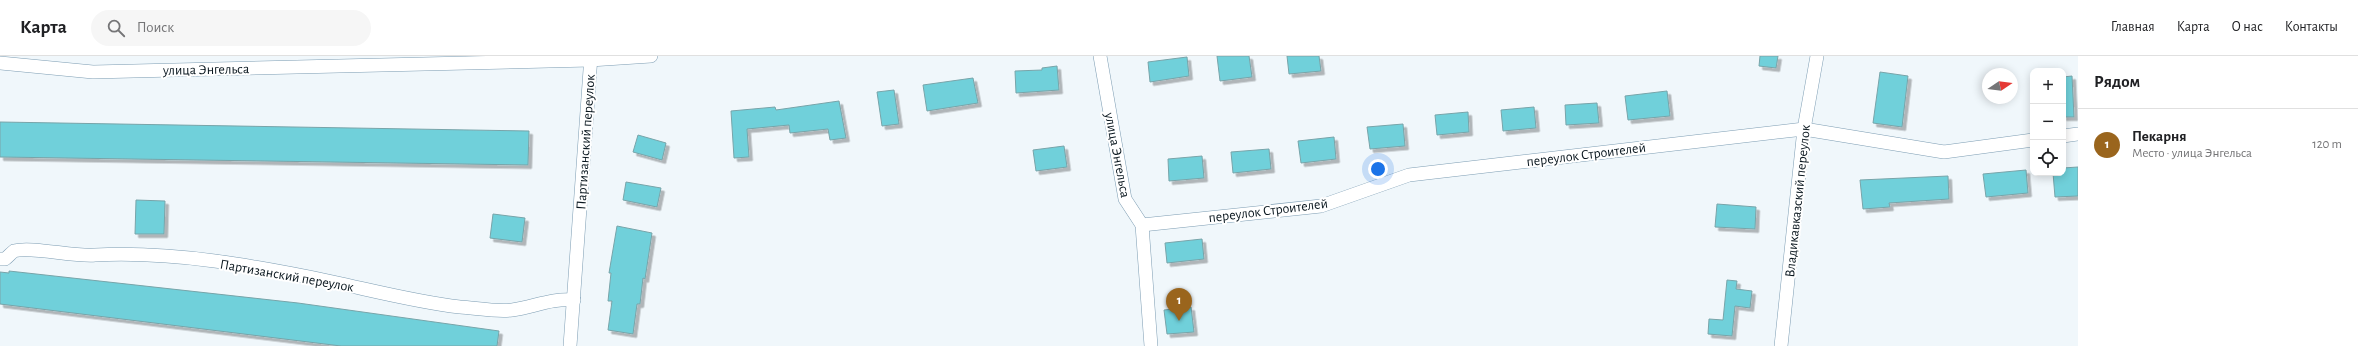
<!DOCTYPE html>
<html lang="ru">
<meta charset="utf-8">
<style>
body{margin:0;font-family:"Alegreya Sans",sans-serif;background:#f6f6f6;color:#202124}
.controls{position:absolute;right:12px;top:12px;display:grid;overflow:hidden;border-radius:8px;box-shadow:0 2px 10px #0003}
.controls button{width:36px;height:36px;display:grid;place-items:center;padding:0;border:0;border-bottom:1px solid #e0e0e0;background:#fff;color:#202124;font:20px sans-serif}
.compass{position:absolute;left:1982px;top:12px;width:36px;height:36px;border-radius:50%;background:#fff;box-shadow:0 2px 10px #0003;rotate:77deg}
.you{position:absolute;left:1378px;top:113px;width:14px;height:14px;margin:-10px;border:3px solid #fff;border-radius:50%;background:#1a73e8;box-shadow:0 0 0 6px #1a73e833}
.badge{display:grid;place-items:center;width:26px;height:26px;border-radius:50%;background:#9a651d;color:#fff;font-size:13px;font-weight:700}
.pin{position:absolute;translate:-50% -33px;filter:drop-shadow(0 1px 2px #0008)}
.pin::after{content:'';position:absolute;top:21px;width:14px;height:12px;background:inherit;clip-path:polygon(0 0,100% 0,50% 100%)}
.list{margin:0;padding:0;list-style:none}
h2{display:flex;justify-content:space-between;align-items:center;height:52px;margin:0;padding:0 16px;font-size:17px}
h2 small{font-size:13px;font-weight:400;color:#757577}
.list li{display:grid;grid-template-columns:26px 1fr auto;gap:12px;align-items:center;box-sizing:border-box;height:72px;padding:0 16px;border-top:1px solid #e0e0e0}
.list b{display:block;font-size:15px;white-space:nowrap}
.list p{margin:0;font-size:13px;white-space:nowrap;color:#757577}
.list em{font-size:13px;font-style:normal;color:#757577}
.icon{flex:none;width:22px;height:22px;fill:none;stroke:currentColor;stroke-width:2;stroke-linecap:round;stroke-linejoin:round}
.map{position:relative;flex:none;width:2078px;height:290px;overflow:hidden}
header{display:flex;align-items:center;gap:24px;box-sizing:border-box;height:56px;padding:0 20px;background:#fff;border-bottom:1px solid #e0e0e0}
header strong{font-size:19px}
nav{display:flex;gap:22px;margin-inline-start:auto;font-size:14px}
.search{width:280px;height:36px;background:#f6f6f6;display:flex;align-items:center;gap:10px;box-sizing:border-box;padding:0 14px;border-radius:22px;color:#757577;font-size:15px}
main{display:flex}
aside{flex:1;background:#fff}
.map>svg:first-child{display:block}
.building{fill:#70d0da;stroke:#78a4a9;filter:url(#shadow)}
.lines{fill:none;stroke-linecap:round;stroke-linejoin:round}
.street-casing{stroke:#7d9db3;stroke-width:14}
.street{stroke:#fff;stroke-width:13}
.labels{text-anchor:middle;stroke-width:4;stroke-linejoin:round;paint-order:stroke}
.street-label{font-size:14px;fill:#09161e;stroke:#fff}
</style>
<header>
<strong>Карта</strong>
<div class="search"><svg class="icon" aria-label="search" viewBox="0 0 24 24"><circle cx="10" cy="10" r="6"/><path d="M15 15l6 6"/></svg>Поиск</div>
<nav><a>Главная</a><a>Карта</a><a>О нас</a><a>Контакты</a></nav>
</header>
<main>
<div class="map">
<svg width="2078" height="290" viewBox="0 0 2078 290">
<defs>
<filter id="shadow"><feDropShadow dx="3.5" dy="3.5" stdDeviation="0" flood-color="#0004"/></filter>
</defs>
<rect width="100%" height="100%" fill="#f0f7fb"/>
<g class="building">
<path d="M1217 0H1249L1252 21 1220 25Z"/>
<path d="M1287 0H1319L1321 15 1289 18Z"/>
<path d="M1760 0H1778L1776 12 1759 10Z"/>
<path d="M1187 1 1189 20 1150 26 1148 6Z"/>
<path d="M1057 10 1059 34 1016 37 1015 15 1042 14V12Z"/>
<path d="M1880 16 1908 20 1902 71 1873 67Z"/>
<path d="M2072 20 2074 61H2063V21Z"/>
<path d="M973 22 978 47 927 55 923 29Z"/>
<path d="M894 34 899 68 882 70 877 36Z"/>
<path d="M1667 35 1670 60 1628 64 1625 40Z"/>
<path d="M839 45 846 82 830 84 828 73 790 77 789 69 747 73 749 101 734 102 731 55 775 51 776 54Z"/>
<path d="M1597 47 1599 67 1566 69 1565 49Z"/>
<path d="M1534 51 1536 72 1503 75 1501 54Z"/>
<path d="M1468 56 1469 76 1437 79 1435 59Z"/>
<path d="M0 66 529 75 528 109 0 101Z"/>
<path d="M1403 68 1405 90 1370 93 1367 71Z"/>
<path d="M638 79 666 87 662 104 633 96Z"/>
<path d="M1334 81 1336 103 1301 107 1298 85Z"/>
<path d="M1064 90 1067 111 1036 115 1033 94Z"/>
<path d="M1269 93 1271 113 1233 117 1231 96Z"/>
<path d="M1202 100 1204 122 1169 125 1168 103Z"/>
<path d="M2078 111V140L2055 141 2053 117H2063V112Z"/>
<path d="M2026 114 2028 137 1986 141 1983 118Z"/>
<path d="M1948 120 1949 143 1889 147 1890 151 1863 153 1860 124Z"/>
<path d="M626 126 661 132 657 151 623 144Z"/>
<path d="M136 144 165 145 164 178H135Z"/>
<path d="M1717 148 1756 151 1755 173 1715 171Z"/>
<path d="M493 158 525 162 522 186 490 182Z"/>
<path d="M617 170 652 177 645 223 643 222 640 248H637L633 278 608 274 612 245H608L611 217H609Z"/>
<path d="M1202 183 1204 203 1167 207 1165 187Z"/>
<path d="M9 215 298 247 499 275 497 290H341L0 248V216L9 217Z"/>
<path d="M1727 224 1737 225 1736 233 1752 235 1750 252 1735 250 1732 280 1708 278 1709 263 1723 264Z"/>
<path d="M1191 251 1194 276 1167 278 1164 254Z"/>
</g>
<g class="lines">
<defs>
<g id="street">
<path d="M1100 0 1125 143 1142 169 1151 290"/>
<path d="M0 7 93 16 590 4 651 0"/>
<path d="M2063 80 2078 78"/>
<path d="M1142 169 1321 150 1409 119 1804 73 1944 96 2033 84"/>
<path d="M0 203H5C8 201 11 197 14 195 31 190 74 201 95 199 174 195 256 210 333 226 375 235 417 246 460 251 476 252 496 256 512 254 534 251 551 242 574 244"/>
<path d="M570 290 591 0"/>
<path d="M1781 290 1804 73 1817 0"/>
</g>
</defs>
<use href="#street" class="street-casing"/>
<use href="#street" class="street"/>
</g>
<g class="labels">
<g class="street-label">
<text transform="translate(206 13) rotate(-1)" y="5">улица Энгельса</text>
<text transform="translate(585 86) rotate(-86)" y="5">Партизанский переулок</text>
<text transform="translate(1586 98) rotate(-7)" y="5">переулок Строителей</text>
<text transform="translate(1118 99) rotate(79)" y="5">улица Энгельса</text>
<text transform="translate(1797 145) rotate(-84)" y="5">Владикавказский переулок</text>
<text transform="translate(1268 154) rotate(-7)" y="5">переулок Строителей</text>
<text transform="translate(287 219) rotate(10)" y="5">Партизанский переулок</text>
</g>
</g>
</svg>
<div class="controls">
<button>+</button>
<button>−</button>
<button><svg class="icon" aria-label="locate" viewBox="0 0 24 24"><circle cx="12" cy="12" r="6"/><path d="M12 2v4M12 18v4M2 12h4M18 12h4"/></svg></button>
</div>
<svg class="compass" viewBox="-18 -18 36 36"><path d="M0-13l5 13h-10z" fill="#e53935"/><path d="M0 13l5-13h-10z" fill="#757577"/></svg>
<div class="you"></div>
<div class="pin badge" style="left:1179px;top:265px">1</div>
</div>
<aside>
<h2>Рядом<small></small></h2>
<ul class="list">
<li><span class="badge">1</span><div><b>Пекарня</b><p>Место · улица Энгельса</p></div><em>120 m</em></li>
</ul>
</aside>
</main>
